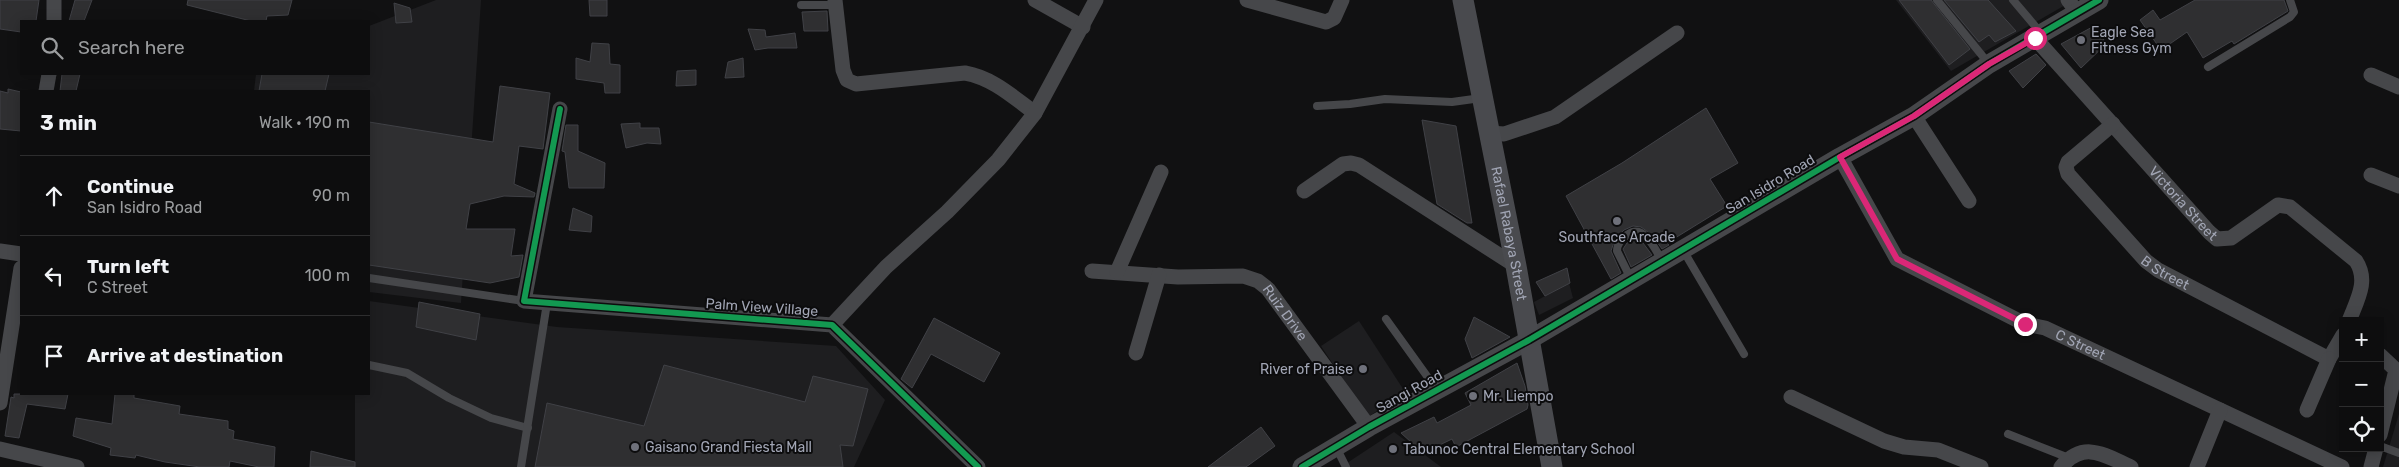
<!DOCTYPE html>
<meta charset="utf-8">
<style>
body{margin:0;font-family:Rubik,sans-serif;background:#161617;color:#f1f3f6}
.controls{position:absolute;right:15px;bottom:15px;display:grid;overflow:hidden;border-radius:0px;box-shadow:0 2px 12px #0003}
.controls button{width:45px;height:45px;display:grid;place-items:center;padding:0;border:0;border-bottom:1px solid #2d2d2e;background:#0d0d0e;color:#f1f3f6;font:25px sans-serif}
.stop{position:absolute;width:15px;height:15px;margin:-11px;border:4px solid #db2777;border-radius:50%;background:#fff}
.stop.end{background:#db2777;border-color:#fff;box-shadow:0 1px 5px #0008}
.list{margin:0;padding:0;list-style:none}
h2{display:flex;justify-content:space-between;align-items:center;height:65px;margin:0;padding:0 20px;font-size:21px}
h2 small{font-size:16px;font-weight:400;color:#9a9c9e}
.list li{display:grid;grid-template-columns:32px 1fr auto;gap:15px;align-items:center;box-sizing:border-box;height:80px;padding:0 20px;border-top:1px solid #2d2d2e}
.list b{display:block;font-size:19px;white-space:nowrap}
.list p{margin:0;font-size:16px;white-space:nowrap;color:#9a9c9e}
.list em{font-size:16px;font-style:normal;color:#9a9c9e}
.icon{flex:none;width:28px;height:28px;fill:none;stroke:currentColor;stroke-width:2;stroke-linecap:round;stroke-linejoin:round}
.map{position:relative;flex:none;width:2399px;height:467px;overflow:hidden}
.search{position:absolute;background:#0d0d0e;box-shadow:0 2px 12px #0003;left:20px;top:20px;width:350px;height:55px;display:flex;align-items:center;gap:12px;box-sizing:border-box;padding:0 18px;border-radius:0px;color:#9a9c9e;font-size:19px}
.panel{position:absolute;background:#0d0d0e;box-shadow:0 2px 12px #0003;left:20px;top:90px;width:350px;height:305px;border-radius:0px}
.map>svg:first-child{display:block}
.built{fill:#1e1e20}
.building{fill:#2f2f31;stroke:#404146}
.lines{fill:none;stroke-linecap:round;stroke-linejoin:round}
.service{stroke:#46474a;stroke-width:8}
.minor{stroke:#46474a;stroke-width:15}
.tertiary{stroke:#46474a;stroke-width:19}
.secondary{stroke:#494a4e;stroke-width:21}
.cycleway-casing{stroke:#0c0c0d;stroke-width:9}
.cycleway{stroke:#139951;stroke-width:6}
.route{stroke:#db2777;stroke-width:6}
.poi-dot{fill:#6f717b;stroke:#0c0c0d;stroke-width:2}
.labels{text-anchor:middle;stroke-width:4;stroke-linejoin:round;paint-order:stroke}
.poi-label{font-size:14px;fill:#a1a5b4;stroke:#0c0c0d;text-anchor:start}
.street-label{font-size:14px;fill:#a1a5b4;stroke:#0c0c0d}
</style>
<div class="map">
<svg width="2399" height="467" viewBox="0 0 2399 467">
<rect width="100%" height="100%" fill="#111112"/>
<g class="built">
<path d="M436 0H481L461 303 369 292V91H254L256 74H369V26Z"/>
<path d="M1896 0H2064L2067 4 1951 71Z"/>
<path d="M1569 283 1573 298 1539 315 1534 302Z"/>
<path d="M369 301 557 327 836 346 885 400 854 467H355V394H369Z"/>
<path d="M1359 321 1405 392 1368 417 1321 346Z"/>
<path d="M2399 414V467H2383Z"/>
<path d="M1394 432 1441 467H1341Z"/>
</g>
<g class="building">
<path d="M0 0H39L36 21H21V32L0 29Z"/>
<path d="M75 0H92L84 21H69Z"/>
<path d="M188 0H292L288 15 267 16 266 21H251L187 5Z"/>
<path d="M589 0H607V16H590Z"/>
<path d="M1899 0H1931L1970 49 1949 65Z"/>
<path d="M1944 0H1988L2016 31 1995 42 1989 35 1979 42Z"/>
<path d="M2195 0H2284L2288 11 2234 44 2232 41 2203 58 2187 32 2161 50 2140 20 2153 10 2160 20Z"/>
<path d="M394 3 410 8 412 22 396 23Z"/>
<path d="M827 11 828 31H804L802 12Z"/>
<path d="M2096 25 2106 44 2081 68 2061 44Z"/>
<path d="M748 29 765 30 766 37 795 33 797 48H768L755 50Z"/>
<path d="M592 43 609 44 610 64 620 65V93H605L604 83 576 79V58L590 62Z"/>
<path d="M2036 54 2046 65 2023 88 2009 71Z"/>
<path d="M743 58 744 77 725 78 728 62Z"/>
<path d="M696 70V85L676 86 677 71Z"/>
<path d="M62 74H80L76 91H60Z"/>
<path d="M262 74H329L325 91H259Z"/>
<path d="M500 86 550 93 543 149 519 146 514 184 535 193 534 197 504 196 470 204 466 229H515L511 256 523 255 519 277 490 283 369 265V122L493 142Z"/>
<path d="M8 89 21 92V131L0 129V91L8 93Z"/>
<path d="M1706 108 1738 163 1710 179 1727 206 1667 243 1669 245 1662 249 1652 235 1641 227 1633 226 1624 230 1615 239 1611 251 1621 273 1611 279 1566 196 1622 163Z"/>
<path d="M1422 120 1456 126 1472 223H1467L1437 204Z"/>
<path d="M640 123V128H659L661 144 647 143 626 148 621 124Z"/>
<path d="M566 125H578V151L605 163 604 188H569L565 152 562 151Z"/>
<path d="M573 208 592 216 591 232 569 230Z"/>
<path d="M1634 238 1640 239 1652 255 1631 267 1623 249 1627 243Z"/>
<path d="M1567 268 1570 283 1545 296 1536 282Z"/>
<path d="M419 302 480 314 476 340 416 327Z"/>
<path d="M1474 317 1510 337 1472 358 1465 339Z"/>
<path d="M934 318 1000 353 984 382 931 354 912 388 901 379Z"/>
<path d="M1517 363 1525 386 1528 405 1527 409 1456 447 1452 439 1423 453 1401 433 1434 417 1437 423 1471 405 1465 393Z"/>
<path d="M664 365 805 402 813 376 868 389 853 446 840 445 843 467H535L547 403 644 426Z"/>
<path d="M14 394H68L65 409 27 404 19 438 5 436 11 397 14 398Z"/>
<path d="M115 394H134V398L180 406 179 414 228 421V429L234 431 233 439 275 447 274 467H259L230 461 229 467H200L165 462 136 455 135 458 110 455 111 448 73 436 76 418 112 424Z"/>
<path d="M1261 427 1275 446 1246 467H1208Z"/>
<path d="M311 451 355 462V467H310Z"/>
</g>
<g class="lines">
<g class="service">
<path d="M1937 0 1989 64"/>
<path d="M2013 0 2041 33"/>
<path d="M801 5H835"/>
<path d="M2208 67 2290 17 2294 12 2290 0"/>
<path d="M1317 106 1350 104 1385 99 1452 102 1481 98"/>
<path d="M1683 250 1744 354"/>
<path d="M369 278 524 301"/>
<path d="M1631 279 1617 251C1617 244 1621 240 1627 235 1644 222 1655 250 1663 262"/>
<path d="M1386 319 1437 390"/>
<path d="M369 365 407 373 449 398 491 418 528 428"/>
<path d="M2008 434 2069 458"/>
<path d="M2380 446 2399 453"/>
<path d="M1336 447 1346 467"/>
<path d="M521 467 547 303"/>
</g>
<g class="minor">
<path d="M835 0 843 70 847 80 856 84 965 73C993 78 1013 97 1035 113"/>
<path d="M1035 0 1083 27"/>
<path d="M1247 0 1326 22 1334 18 1342 0"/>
<path d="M2068 0 2078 13"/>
<path d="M54 21V0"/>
<path id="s1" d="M2035 38 2209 232 2217 239 2231 238 2278 205 2290 207 2356 261C2369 281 2357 300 2349 321"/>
<path d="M2371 75 2399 87"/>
<path d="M46 91 49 74"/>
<path d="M560 109 524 301 832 325 978 467"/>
<path d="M1914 116 1969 201"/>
<path id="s2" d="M2113 124 2068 162 2066 167 2068 174 2146 261 2158 270 2329 359 2343 335"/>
<path d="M1490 133 1504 134 1555 117 1677 33"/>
<path id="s3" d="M1840 157 1897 259 2025 324 2045 328 2342 467"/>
<path d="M2371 175 2399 186"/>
<path d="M1304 191 1343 164 1351 163 1359 165 1516 266"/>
<path d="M0 251 21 254"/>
<path id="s4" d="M1092 271 1178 277 1243 276 1258 281 1268 289 1369 427"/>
<path d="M1117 272 1161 172"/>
<path d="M832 325 886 267 947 212 998 160 1035 113 1096 0"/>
<path d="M1136 353 1159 275"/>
<path d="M2380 355 2396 370 2380 435"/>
<path d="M1791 397 1884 441 1904 447 1938 450 1981 467"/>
<path d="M0 403 21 268"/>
<path d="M2307 410 2329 359"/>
<path d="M0 449 77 467"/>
<path d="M2061 467C2084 440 2104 455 2131 467"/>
<path d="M2197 467 2220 410"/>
<path d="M2371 467 2376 448"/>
</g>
<path class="tertiary" d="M1302 467 1369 427 1529 340 1840 157 1914 116 1989 64 2099 0"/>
<path class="secondary" id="s5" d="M1463 0 1516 266 1552 467"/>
<defs>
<g id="cycleway">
<path d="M560 109 524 301 832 325 978 467"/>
<path d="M1302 467 1369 427 1529 340 1840 157 1914 116 1989 64 2099 0"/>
</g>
</defs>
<use href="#cycleway" class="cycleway-casing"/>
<use href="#cycleway" class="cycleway"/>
</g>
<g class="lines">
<path class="route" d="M2025 324 1897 259 1840 157 1914 116 1989 64 2035 38"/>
</g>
<g class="poi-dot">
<circle cx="2081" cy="40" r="5"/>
<circle cx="1617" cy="221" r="5"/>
<circle cx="1363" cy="369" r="5"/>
<circle cx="1473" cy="396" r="5"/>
<circle cx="635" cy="447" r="5"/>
<circle cx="1393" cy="449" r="5"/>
</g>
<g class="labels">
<g class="poi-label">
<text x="2091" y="37">Eagle Sea<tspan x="2091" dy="16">Fitness Gym</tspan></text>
<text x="1617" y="242" text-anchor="middle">Southface Arcade</text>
<text x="1353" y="374" text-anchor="end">River of Praise</text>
<text x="1483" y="401">Mr. Liempo</text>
<text x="645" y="452">Gaisano Grand Fiesta Mall</text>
<text x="1403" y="454">Tabunoc Central Elementary School</text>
</g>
<g class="street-label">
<text transform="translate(1770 184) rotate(-31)" y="5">San Isidro Road</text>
<text dy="5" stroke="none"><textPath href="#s1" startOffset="222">Victoria Street</textPath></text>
<text dy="5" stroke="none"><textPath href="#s5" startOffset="238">Rafael Rabaya Street</textPath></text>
<text dy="5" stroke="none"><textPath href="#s2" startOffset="211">B Street</textPath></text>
<text transform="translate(762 307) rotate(4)" y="5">Palm View Village</text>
<text dy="5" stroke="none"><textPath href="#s4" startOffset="209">Ruiz Drive</textPath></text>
<text dy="5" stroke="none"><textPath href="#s3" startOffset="320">C Street</textPath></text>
<text transform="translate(1409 391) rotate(-29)" y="5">Sangi Road</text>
</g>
</g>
</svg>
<div class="controls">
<button>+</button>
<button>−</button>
<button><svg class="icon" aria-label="locate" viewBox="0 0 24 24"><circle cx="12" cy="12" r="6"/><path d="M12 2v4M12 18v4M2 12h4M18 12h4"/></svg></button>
</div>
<div class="stop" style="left:2035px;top:38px"></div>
<div class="stop end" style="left:2025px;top:324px"></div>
<div class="search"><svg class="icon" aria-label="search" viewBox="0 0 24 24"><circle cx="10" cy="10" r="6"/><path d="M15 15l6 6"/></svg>Search here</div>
<section class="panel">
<h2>3 min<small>Walk · 190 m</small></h2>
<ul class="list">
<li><svg class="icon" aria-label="ahead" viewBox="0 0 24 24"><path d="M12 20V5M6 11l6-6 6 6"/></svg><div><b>Continue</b><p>San Isidro Road</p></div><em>90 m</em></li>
<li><svg class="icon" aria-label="left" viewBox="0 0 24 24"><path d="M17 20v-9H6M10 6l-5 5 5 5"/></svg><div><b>Turn left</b><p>C Street</p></div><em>100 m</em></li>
<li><svg class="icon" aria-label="arrive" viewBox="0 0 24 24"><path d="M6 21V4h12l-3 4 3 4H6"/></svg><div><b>Arrive at destination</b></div></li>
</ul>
</section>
</div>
